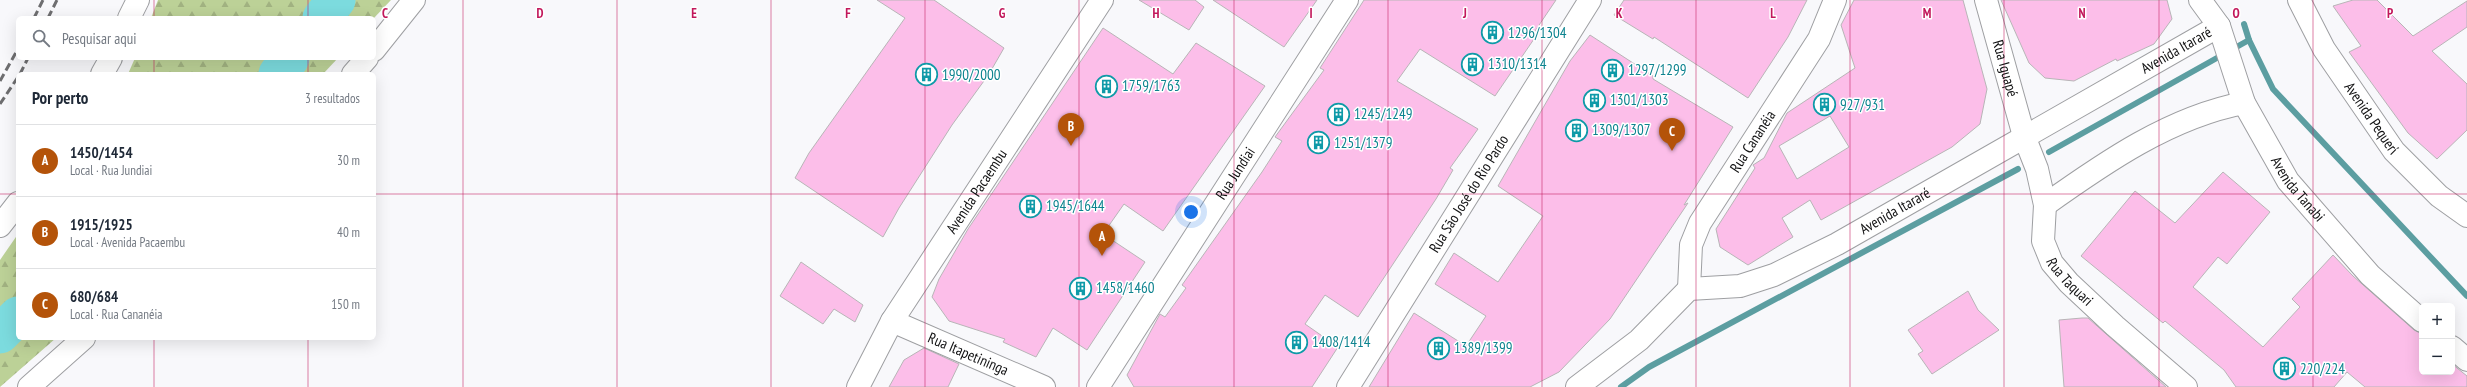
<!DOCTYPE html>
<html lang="pt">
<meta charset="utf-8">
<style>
body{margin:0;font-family:"PT Sans Narrow",sans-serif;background:#f6f6f7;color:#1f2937}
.controls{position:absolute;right:12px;bottom:12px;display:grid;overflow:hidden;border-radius:6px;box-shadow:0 4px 16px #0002}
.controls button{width:36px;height:36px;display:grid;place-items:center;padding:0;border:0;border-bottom:1px solid #e0e1e3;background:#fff;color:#1f2937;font:20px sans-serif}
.you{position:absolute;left:1191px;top:212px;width:14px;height:14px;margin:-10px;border:3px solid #fff;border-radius:50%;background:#1a73e8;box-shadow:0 0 0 6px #1a73e833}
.badge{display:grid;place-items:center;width:26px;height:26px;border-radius:50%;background:#b45309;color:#fff;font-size:13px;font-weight:700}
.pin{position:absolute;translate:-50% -33px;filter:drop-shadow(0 1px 2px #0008)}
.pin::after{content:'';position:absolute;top:21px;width:14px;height:12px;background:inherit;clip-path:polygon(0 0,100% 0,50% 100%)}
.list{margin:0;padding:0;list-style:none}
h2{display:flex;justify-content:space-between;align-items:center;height:52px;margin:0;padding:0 16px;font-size:17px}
h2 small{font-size:13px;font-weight:400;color:#747a83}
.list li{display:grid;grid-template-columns:26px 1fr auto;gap:12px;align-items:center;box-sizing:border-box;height:72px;padding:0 16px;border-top:1px solid #e0e1e3}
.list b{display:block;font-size:15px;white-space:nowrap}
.list p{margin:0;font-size:13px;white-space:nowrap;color:#747a83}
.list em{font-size:13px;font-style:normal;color:#747a83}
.icon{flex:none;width:22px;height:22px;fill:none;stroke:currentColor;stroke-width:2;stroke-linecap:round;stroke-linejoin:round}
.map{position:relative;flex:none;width:2467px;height:387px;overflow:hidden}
.search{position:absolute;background:#fff;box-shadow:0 4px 16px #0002;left:16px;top:16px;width:360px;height:44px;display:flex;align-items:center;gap:10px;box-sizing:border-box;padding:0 14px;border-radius:6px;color:#747a83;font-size:15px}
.panel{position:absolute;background:#fff;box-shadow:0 4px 16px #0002;left:16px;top:72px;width:360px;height:268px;border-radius:6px}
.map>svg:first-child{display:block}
.forest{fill:url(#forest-firs)}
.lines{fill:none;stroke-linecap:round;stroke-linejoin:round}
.stream{stroke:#5c9ea1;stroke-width:6}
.river{stroke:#7cdbde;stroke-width:39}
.building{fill:#fcbee9;stroke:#b8b5b7;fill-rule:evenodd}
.minor-casing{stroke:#9e9fa2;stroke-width:24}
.major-casing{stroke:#9e9fa2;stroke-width:24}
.minor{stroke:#fff;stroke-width:22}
.major{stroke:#fff;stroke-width:22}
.rail{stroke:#6e6e70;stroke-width:3;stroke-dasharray:8 4;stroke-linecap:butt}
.grid{fill:none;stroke:#c2185b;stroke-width:1;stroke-opacity:0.55}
.labels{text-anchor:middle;stroke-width:3;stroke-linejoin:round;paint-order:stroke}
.culture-label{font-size:15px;fill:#0d838f;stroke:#fff;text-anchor:start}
.street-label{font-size:15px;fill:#111112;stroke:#fff}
.grid-label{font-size:13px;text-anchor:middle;font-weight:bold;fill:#c2185b;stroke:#fff;stroke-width:3;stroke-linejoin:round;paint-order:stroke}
</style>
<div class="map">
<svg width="2467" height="387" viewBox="0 0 2467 387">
<defs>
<pattern id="forest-firs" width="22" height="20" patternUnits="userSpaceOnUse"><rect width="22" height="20" fill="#bcd197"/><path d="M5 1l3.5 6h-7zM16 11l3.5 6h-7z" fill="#a1b281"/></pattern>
</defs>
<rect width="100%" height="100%" fill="#f8f8fb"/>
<g class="forest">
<path d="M158 0H391L374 18H151Z"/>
<path d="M135 58H338L323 74H128Z"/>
<path d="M18 234V338H56L0 387V260Z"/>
</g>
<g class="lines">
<g class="stream">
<path d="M2244 24 2249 40 2273 89 2467 296"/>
<path d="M2049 152 2249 40"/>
<path d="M1621 387 1649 367 2018 169"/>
</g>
<g class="river">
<path d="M322 18 336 0"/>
<path d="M278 74 290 58"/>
<path d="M0 334 18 316"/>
</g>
</g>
<g class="building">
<path d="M877 0H934L1004 48 989 74 952 125 899 208 883 237 795 178 809 153 905 18Z"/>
<path d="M1139 0H1195L1204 7 1189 30Z"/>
<path d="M1213 0H1317L1284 47Z"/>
<path d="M1364 0H1556L1531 37 1534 39 1495 96 1420 49 1397 81 1478 129 1450 168 1453 170 1436 199 1358 317 1325 295 1305 324 1338 347 1312 387H1134L1127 375 1160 314 1165 317 1186 288 1182 285 1262 172 1282 141 1275 137 1324 70 1320 68Z"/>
<path d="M1624 0H1807L1788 37 1748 98 1654 37 1653 39 1614 15Z"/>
<path d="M1854 0H1963L1987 89 1980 124 1952 147 1821 220 1810 200 1782 218 1793 237 1748 265 1720 247 1716 229 1755 168 1753 165 1764 158 1787 113 1855 68 1841 25ZM1830 116 1849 147 1797 179 1779 146Z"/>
<path d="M2001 0H2167L2172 19 2154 44 2117 61 2116 59 2074 81 2045 78 2029 63Z"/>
<path d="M2353 0H2377L2413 36 2467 1V27L2432 51 2467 84V130L2437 159 2408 133 2349 52 2361 46 2333 6Z"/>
<path d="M1103 28 1173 74 1196 43 1265 86 1163 231 1124 204 1103 234 1145 262 1087 350 1053 328 1036 357 1003 342 1005 339 949 321 932 297 939 279 968 229Z"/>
<path d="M1590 35 1653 76V79L1733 127 1684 205 1688 203 1610 319 1559 372 1530 387H1369L1414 313 1466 346 1486 316 1435 284 1454 253 1498 282 1543 216 1498 186 1570 61Z"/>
<path d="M2223 172 2270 212 2227 264 2218 257 2193 287 2263 347 2300 307 2292 299 2333 255 2353 276 2414 330 2422 334V372H2452V364L2467 376V387H2365L2347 372 2334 387H2236L2224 370 2165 321 2163 323 2081 256 2135 191 2175 223Z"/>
<path d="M801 262 863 305 855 322 834 309 823 324 780 296Z"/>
<path d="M1968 291 1978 310 1999 330 1932 374 1918 354 1923 351 1908 330Z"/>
<path d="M2082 318H2088L2166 387H2064L2059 320Z"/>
<path d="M924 348 959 364 948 387H889L904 360Z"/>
</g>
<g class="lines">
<defs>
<g id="minor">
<path id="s1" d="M1986 0 2024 136 2037 169 2045 205 2043 241 2052 263 2069 283 2115 326 2186 387"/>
<path id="s2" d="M2200 0 2219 26 2244 103 2288 181 2370 275 2422 321"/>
<path id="s3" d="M2299 0 2324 49 2394 151 2439 196 2467 216"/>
<path d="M2045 205C2104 163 2170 117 2244 103"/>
<path id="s4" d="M1689 289 1691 245 1700 223 1819 39 1835 0"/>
<path id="s5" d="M892 321 1044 387"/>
<path d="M2452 347 2467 360"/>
<path id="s6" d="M1098 387 1347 0"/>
<path id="s7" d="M1348 387 1590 0"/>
<path id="s8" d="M1577 387 1639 340 1689 289 1740 286 1774 275 1837 244 2219 26"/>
</g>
<g id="major">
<path d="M129 18 138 0"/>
<path d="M374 50 414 0"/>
<path d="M102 74 111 58"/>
<path d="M353 74 367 58"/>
<path d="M0 226 18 203"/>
<path d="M29 387 84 338"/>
<path id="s9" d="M858 387 892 321 1102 0"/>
</g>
</defs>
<use href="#minor" class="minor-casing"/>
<use href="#major" class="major-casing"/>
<use href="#minor" class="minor"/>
<use href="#major" class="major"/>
<g class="rail">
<path d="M34 18 43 0"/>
<path d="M48 18 57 0"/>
<path d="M20 74 28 58"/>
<path d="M0 81 18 49"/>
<path d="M0 104 18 77"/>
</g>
</g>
<path class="grid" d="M154 0V18M308 0V18M463 0V387M617 0V387M771 0V387M925 0V387M1079 0V387M1234 0V387M1388 0V387M1542 0V387M1696 0V387M1850 0V387M2004 0V387M2159 0V387M2313 0V387M154 58V74M308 58V74M0 194H18M374 194H2467M154 338V387M308 338V387"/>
<defs>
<symbol id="building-ring" viewBox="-11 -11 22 22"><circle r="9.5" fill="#fff" stroke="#0f9aa8" stroke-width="1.5"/><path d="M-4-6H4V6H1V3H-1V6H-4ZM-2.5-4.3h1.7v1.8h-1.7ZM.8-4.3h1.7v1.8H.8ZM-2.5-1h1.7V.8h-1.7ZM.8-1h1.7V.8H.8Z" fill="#0f9aa8"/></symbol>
</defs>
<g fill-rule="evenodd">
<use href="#building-ring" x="1480" y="20" width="25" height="25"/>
<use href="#building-ring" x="1460" y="52" width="25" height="25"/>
<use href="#building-ring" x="1600" y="58" width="25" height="25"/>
<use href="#building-ring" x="914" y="62" width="25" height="25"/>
<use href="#building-ring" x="1094" y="74" width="25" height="25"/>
<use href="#building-ring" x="1582" y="88" width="25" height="25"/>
<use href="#building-ring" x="1812" y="92" width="25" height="25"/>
<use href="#building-ring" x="1326" y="102" width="25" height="25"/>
<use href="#building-ring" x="1564" y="118" width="25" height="25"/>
<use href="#building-ring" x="1306" y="130" width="25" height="25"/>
<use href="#building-ring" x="1018" y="194" width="25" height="25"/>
<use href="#building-ring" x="1068" y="276" width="25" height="25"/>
<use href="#building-ring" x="1284" y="330" width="25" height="25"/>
<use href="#building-ring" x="1426" y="336" width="25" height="25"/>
<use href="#building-ring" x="2272" y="356" width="25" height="25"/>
</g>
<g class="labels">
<g class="culture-label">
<text x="1508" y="38">1296/1304</text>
<text x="1488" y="69">1310/1314</text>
<text x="1628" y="75">1297/1299</text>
<text x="942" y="80">1990/2000</text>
<text x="1122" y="91">1759/1763</text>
<text x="1610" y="105">1301/1303</text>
<text x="1840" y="110">927/931</text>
<text x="1354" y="119">1245/1249</text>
<text x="1592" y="135">1309/1307</text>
<text x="1334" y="148">1251/1379</text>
<text x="1046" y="211">1945/1644</text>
<text x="1096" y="293">1458/1460</text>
<text x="1312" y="347">1408/1414</text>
<text x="1454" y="353">1389/1399</text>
<text x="2300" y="374">220/224</text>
</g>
<g class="street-label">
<text dy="5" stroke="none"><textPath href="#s8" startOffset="697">Avenida Itararé</textPath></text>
<text dy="5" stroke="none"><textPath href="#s1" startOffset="71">Rua Iguapé</textPath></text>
<text dy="5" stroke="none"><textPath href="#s3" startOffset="139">Avenida Pequerí</textPath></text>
<text dy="5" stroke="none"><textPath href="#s4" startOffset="165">Rua Cananéia</textPath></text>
<text dy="5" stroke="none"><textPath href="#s6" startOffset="254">Rua Jundiai</textPath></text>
<text dy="5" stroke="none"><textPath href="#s2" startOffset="215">Avenida Tanabi</textPath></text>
<text dy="5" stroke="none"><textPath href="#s9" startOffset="229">Avenida Pacaembu</textPath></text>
<text dy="5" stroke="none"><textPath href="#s7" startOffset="228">Rua São José do Rio Pardo</textPath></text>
<text dy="5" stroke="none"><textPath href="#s8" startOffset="373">Avenida Itararé</textPath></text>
<text dy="5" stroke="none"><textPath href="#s1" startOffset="299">Rua Taquari</textPath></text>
<text dy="5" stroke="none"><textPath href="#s5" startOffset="83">Rua Itapetininga</textPath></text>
</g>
</g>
<g class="grid-label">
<text x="385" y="18">C</text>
<text x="540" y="18">D</text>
<text x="694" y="18">E</text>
<text x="848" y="18">F</text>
<text x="1002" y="18">G</text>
<text x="1156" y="18">H</text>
<text x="1311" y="18">I</text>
<text x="1465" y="18">J</text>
<text x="1619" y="18">K</text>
<text x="1773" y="18">L</text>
<text x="1927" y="18">M</text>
<text x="2082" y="18">N</text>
<text x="2236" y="18">O</text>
<text x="2390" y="18">P</text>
</g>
</svg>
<div class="controls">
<button>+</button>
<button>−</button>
</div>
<div class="you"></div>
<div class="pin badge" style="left:1102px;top:256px">A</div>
<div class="pin badge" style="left:1071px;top:146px">B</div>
<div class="pin badge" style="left:1672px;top:151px">C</div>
<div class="search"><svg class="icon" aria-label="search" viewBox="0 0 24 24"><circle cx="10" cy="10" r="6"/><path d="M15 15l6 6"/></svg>Pesquisar aqui</div>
<section class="panel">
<h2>Por perto<small>3 resultados</small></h2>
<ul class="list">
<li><span class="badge">A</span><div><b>1450/1454</b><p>Local · Rua Jundiai</p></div><em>30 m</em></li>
<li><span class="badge">B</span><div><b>1915/1925</b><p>Local · Avenida Pacaembu</p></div><em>40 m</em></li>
<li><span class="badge">C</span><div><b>680/684</b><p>Local · Rua Cananéia</p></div><em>150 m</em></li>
</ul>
</section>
</div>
